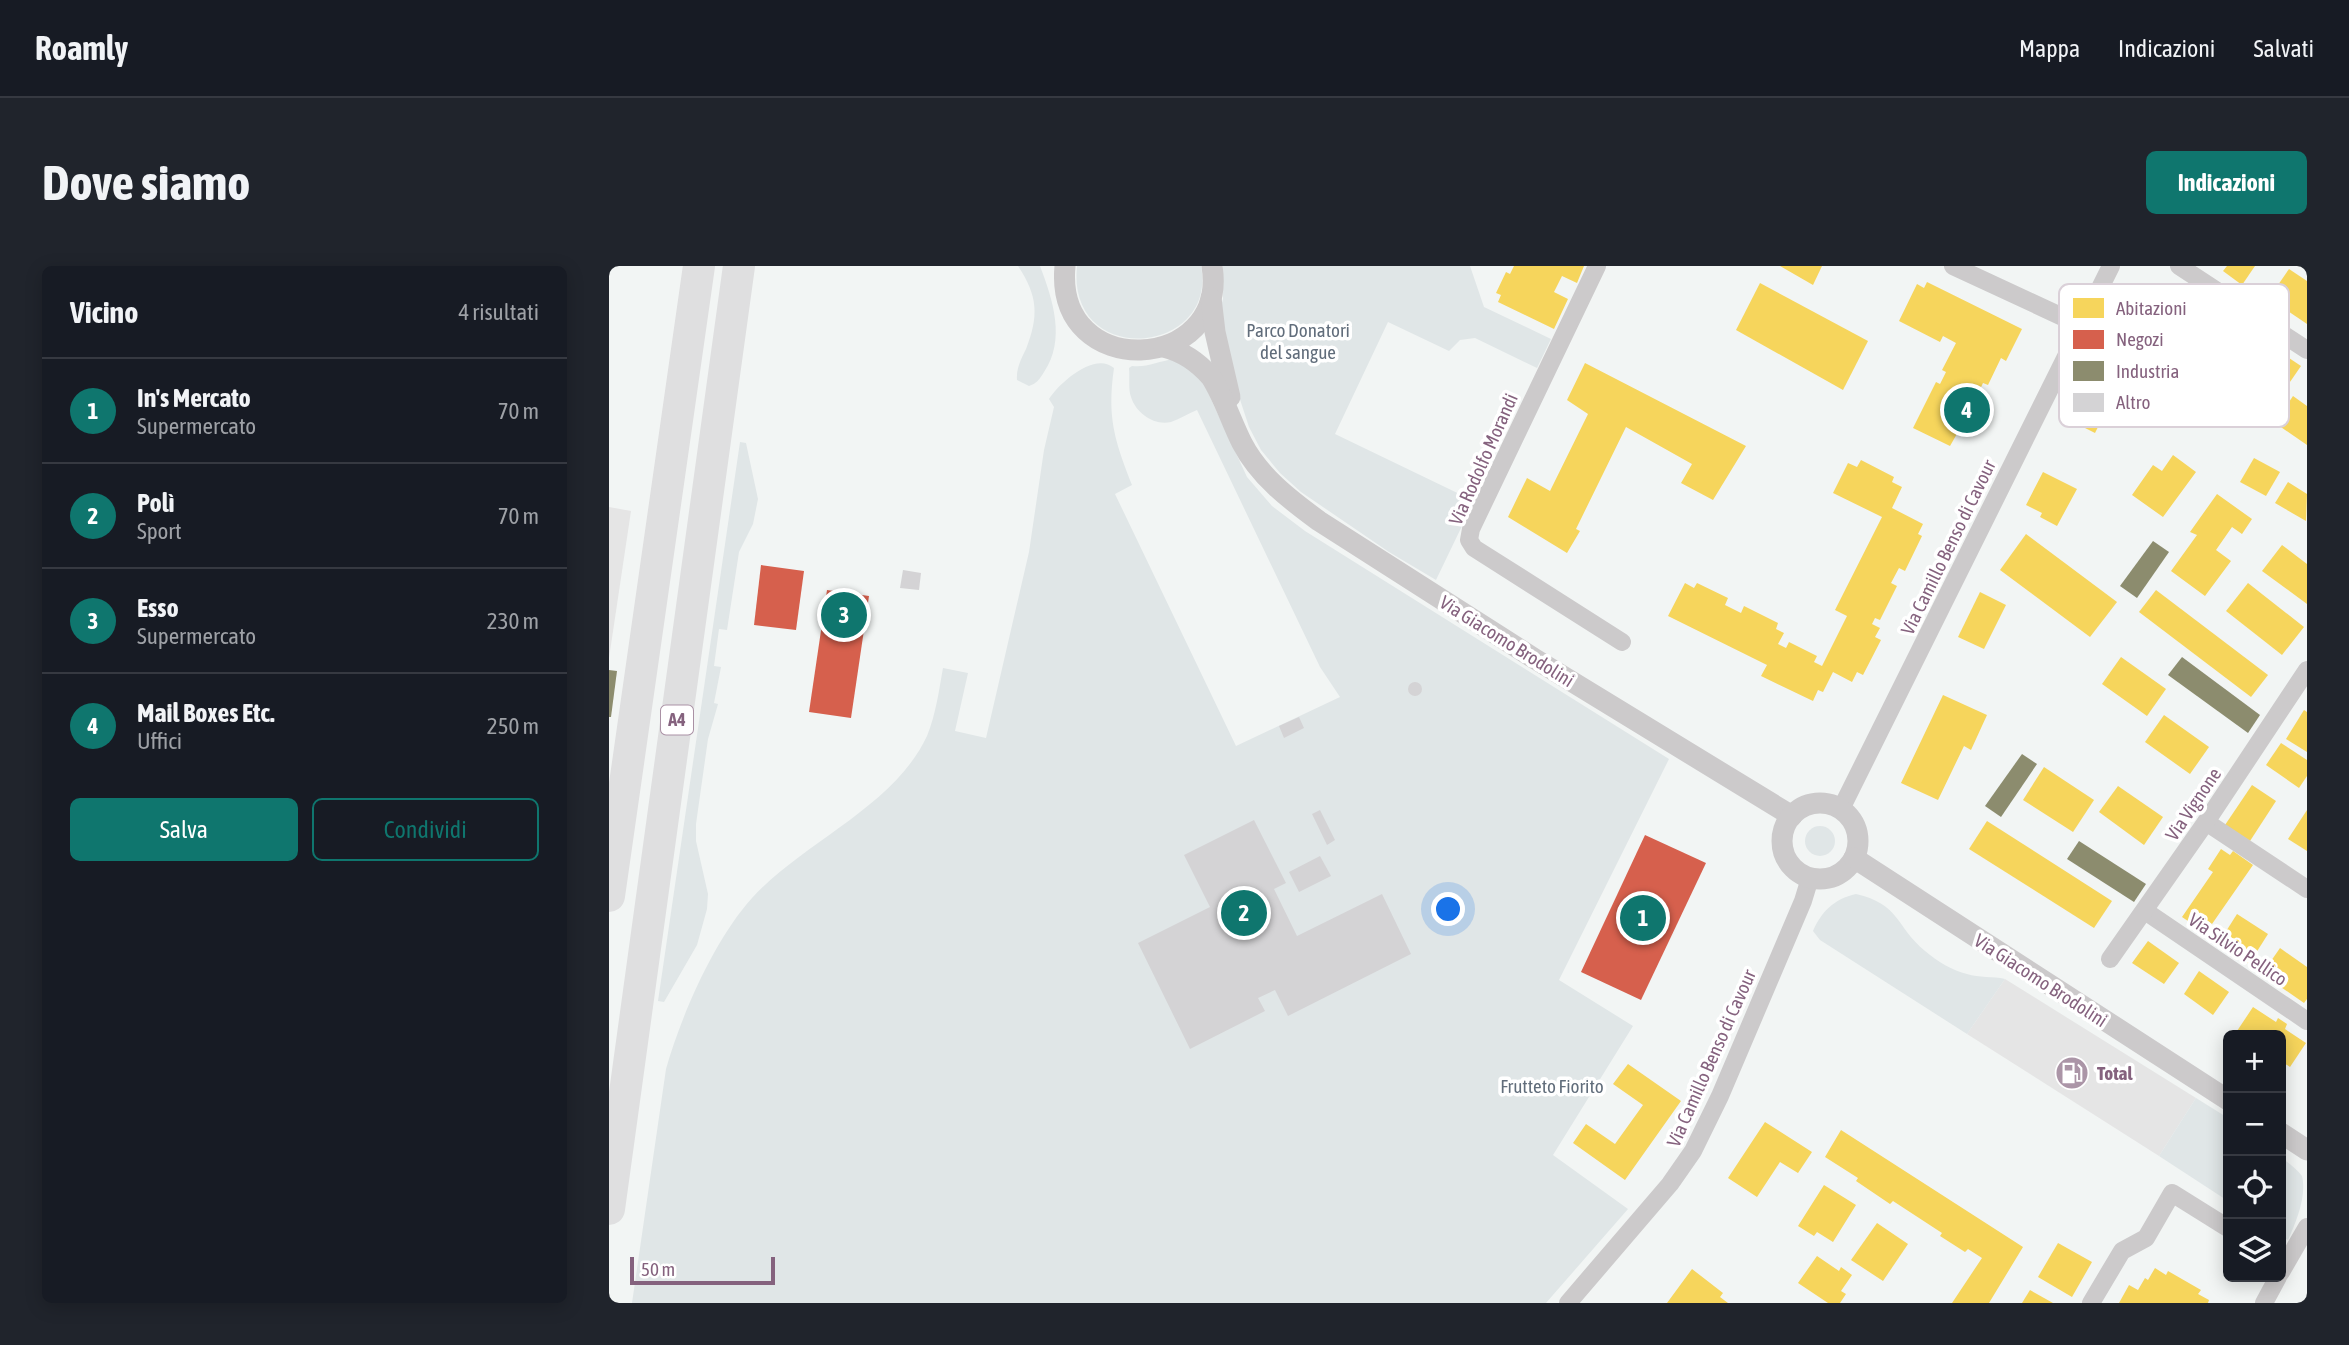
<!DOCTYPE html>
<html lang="it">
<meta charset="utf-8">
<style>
body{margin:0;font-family:"Asap Condensed",sans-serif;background:#20242c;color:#f1f3f6}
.controls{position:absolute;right:21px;bottom:21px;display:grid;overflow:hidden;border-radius:10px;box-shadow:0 4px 18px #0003}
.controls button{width:63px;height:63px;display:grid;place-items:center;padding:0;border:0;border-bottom:2px solid #363941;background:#171b24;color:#f1f3f6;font:35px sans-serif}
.scale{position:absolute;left:21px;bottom:18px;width:145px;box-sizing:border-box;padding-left:7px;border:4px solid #85627e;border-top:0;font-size:19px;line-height:24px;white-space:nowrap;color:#85627e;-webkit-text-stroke:5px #fff;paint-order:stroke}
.you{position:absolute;left:840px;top:644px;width:24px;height:24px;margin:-18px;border:5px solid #fff;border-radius:50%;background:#1a73e8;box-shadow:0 0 0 10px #1a73e833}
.badge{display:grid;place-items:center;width:46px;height:46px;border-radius:50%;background:#0f766e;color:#fff;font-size:23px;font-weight:700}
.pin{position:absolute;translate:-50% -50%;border:4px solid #fff;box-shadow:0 2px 7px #0006}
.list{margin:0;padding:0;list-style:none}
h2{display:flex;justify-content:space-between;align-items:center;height:91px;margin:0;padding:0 28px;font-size:30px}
h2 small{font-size:23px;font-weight:400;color:#9ea1a6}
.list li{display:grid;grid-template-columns:46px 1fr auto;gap:21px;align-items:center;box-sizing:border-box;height:105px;padding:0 28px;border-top:2px solid #363941}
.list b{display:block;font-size:26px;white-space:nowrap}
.list p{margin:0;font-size:23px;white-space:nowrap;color:#9ea1a6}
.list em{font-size:23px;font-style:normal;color:#9ea1a6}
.actions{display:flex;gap:14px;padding:21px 28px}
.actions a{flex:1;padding:16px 0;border:2px solid #0f766e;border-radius:10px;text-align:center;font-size:24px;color:#0f766e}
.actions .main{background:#0f766e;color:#fff}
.icon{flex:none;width:38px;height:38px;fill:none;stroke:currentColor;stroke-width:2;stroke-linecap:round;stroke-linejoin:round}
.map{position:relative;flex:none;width:1698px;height:1037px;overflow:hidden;border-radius:10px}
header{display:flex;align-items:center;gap:42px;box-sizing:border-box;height:98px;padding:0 35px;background:#171b24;border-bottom:2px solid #363941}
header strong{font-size:33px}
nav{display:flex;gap:38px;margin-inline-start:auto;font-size:24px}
.intro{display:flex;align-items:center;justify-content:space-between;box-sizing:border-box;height:168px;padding:0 42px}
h1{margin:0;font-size:49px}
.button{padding:18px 32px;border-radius:10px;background:#0f766e;color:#fff;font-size:24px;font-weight:700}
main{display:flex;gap:42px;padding:0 42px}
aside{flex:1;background:#171b24;border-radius:10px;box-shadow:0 4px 18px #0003}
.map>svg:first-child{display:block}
.built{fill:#e5e5e5}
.green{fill:#e0e6e7}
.homes{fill:#f6d55c}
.shops{fill:#d6604d}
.industry{fill:#8c8c6e}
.building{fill:#d4d3d5}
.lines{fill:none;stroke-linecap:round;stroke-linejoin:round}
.minor{stroke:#cccacb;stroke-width:18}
.tertiary{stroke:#cccacb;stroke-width:21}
.motorway{stroke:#dfdfe0;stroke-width:32}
.labels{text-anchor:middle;stroke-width:7;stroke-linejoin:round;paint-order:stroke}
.shield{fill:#fff;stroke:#aa91a5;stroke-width:2}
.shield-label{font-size:18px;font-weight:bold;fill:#85627e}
.park-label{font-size:19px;fill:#616d7b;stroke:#fff}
.street-label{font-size:19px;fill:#85627e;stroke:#fff}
.poi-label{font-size:19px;font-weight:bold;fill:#85627e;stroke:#fff;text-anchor:start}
.key{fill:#fff;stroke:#dad0d8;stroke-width:2}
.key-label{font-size:19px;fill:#85627e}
</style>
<header>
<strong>Roamly</strong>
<nav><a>Mappa</a><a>Indicazioni</a><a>Salvati</a></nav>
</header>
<div class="intro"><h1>Dove siamo</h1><a class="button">Indicazioni</a></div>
<main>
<aside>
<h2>Vicino<small>4 risultati</small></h2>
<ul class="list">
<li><span class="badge">1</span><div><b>In's Mercato</b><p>Supermercato</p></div><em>70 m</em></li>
<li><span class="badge">2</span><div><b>Polì</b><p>Sport</p></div><em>70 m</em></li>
<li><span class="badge">3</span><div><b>Esso</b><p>Supermercato</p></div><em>230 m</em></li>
<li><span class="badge">4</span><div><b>Mail Boxes Etc.</b><p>Uffici</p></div><em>250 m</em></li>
</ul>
<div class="actions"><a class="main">Salva</a><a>Condividi</a></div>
</aside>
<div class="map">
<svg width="1698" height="1037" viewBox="0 0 1698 1037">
<rect width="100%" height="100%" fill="#f2f5f4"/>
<g class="built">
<path d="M0 241 22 245 0 392Z"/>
<path d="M1396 713 1587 832 1550 890 1358 768Z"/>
</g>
<g class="green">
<path d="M409 0H431C444 34 457 74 435 106 431 113 427 118 420 120L408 114C407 103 412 93 417 83 430 50 429 30 409 0Z"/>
<path d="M468 0H592C609 90 457 103 468 0Z"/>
<path d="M614 0H861L875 41 942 73 928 102 866 72 851 74 840 85 779 56 726 168 865 235 827 314 780 286 692 226 671 207 652 184 640 161 618 94 610 47 614 33Z"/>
<path d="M565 93 589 105 638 211 663 240 696 265 1060 493 950 714 1024 760 944 889 1019 943 937 1037H23L57 803C72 750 105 674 143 632 194 576 285 541 318 470 327 448 330 424 334 402L359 407 346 465 377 472 420 286 435 184 445 141 440 133C450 117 486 85 505 102 498 151 505 173 523 219L506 228 627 480 731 431 711 401 588 144C580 147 571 153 562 156 545 160 527 147 522 131 519 123 521 111 520 102L523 100C537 102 550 95 565 93Z"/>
<path d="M131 176 137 177 149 233 144 258 130 286 118 364 110 363 105 400 112 401 105 437 109 438 99 473 87 558V575L99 628 98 643 88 679 55 736 49 735Z"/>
<circle cx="1211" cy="575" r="15"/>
<path d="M1247 628C1291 638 1287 661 1316 685 1328 695 1344 705 1358 708 1370 712 1384 710 1396 713L1358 768 1211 674 1204 665C1213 645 1225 633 1247 628Z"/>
<path d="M1587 832 1619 852V935L1550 890Z"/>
<path d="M1672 891C1679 897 1688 903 1693 910 1698 930 1687 956 1679 974L1672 970Z"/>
</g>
<g class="homes">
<path d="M905 0H975L968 17 953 10 945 26 959 33 945 63 889 36 892 29 887 27 897 6 901 8Z"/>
<path d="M1171 0H1213L1204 19Z"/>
<path d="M1618 0H1646L1633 19 1614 5Z"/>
<path d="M1680 3 1698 15V58L1660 32Z"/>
<path d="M1318 16 1413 63 1397 95 1392 92 1379 119 1374 117 1363 140 1367 143 1354 169 1349 166 1341 180 1304 162 1327 116 1331 118 1337 106 1333 104 1347 77 1334 70 1331 76 1290 55 1308 18 1315 22Z"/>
<path d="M1151 17 1259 75 1234 124 1127 64Z"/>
<path d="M1637 63 1692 100 1670 132 1616 95Z"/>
<path d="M1487 83 1520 99 1486 167 1454 151Z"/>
<path d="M976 97 1137 180 1104 234 1072 217 1083 198 1017 161 967 263 971 265 958 287 899 251 918 212 941 225 979 148 958 134Z"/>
<path d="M1684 130 1698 140V179L1666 157Z"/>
<path d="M1564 189 1587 206 1554 251 1523 229 1544 199 1553 205Z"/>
<path d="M1645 192 1671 206 1657 230 1631 216Z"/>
<path d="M1252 194 1285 211 1283 216 1293 221 1283 242 1314 258 1309 268 1313 270 1296 305 1290 302 1282 317 1288 320 1271 354 1266 352 1263 358 1271 362 1266 371 1272 374 1254 409 1248 406 1243 416 1224 406 1214 426 1209 424 1204 435 1152 410 1158 399 1059 350 1076 317 1085 322 1088 317 1119 332 1116 339 1132 347 1135 340 1169 357 1167 363 1175 367 1169 378 1177 382 1180 376 1208 390 1205 396 1213 400 1238 350 1226 344 1273 251 1224 227 1239 197 1248 201Z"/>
<path d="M1434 206 1468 223 1448 260 1431 251 1433 247 1417 239Z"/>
<path d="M1679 216 1698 228 1697 255 1666 237Z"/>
<path d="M1608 228 1643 253 1633 268 1623 261 1607 284 1622 295 1596 330 1562 305 1588 269 1581 266Z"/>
<path d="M1417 268 1508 336 1481 371 1391 304Z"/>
<path d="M1673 279 1698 298V338L1653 305Z"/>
<path d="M1639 317 1695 361 1673 389 1617 345Z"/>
<path d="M1547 324 1659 409 1642 431 1530 346Z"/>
<path d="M1371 326 1397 339 1375 383 1349 371Z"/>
<path d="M1512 391 1557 423 1538 450 1493 418Z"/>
<path d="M1334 429 1378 449 1362 484 1355 480 1329 534 1292 517Z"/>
<path d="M1695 444 1698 446V486L1677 473Z"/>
<path d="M1555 449 1600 481 1581 508 1536 476Z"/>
<path d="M1672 477 1698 494V510L1690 522 1657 499Z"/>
<path d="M1435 501 1485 534 1464 566 1414 534Z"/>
<path d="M1643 519 1667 535 1641 575 1616 559Z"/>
<path d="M1509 520 1554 551 1535 579 1490 546Z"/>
<path d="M1698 544V585L1679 573Z"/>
<path d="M1378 555 1503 635 1485 662 1360 583Z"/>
<path d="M1612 583 1621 589 1624 585 1644 599 1603 658 1597 654 1591 663 1573 651 1604 606 1599 603Z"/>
<path d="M1628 648 1659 668 1640 698 1609 678Z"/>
<path d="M1539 675 1570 697 1555 718 1523 697Z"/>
<path d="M1671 682 1698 701V733L1695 737 1653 708Z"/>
<path d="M1590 705 1620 726 1604 749 1575 728Z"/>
<path d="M1644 741 1667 756 1669 752 1678 758 1676 763 1697 777 1681 801 1672 795V769H1634L1628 765Z"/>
<path d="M1019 798 1072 835 1016 914 964 877 977 858 1006 878 1034 839 1004 818Z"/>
<path d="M1156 856 1203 886 1189 907 1171 896 1148 931 1119 912Z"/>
<path d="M1232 864 1414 981 1380 1037H1343L1373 992 1359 983 1356 986 1331 970 1333 967 1284 935 1281 938 1247 915 1249 912 1216 891Z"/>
<path d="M1215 919 1247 939 1224 976 1208 966 1205 970 1189 960Z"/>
<path d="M1268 957 1299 978 1274 1015 1242 994Z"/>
<path d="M1449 977 1483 996 1463 1031 1429 1011Z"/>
<path d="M1208 990 1230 1005 1232 1001 1243 1009 1232 1025 1237 1028 1231 1037H1219L1189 1017Z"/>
<path d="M1546 1002 1557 1009 1559 1005 1592 1024 1589 1028 1600 1034 1599 1037H1510L1520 1019 1529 1024 1536 1012 1539 1014Z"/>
<path d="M1083 1003 1114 1027 1111 1031 1119 1037H1058Z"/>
<path d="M1421 1024 1444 1037H1413Z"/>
</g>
<g class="shops">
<path d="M152 299 195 305 187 364 145 359Z"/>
<path d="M218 324 260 330 242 452 200 446Z"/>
<path d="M1036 569 1097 597 1032 734 972 706Z"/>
</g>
<g class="industry">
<path d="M1544 275 1560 286 1528 332 1511 320Z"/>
<path d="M1573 391 1651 449 1639 467 1559 409Z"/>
<path d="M0 404 8 405 2 451H0Z"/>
<path d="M1413 488 1428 498 1392 551 1376 540Z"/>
<path d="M1470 575 1537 618 1525 636 1458 593Z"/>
</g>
<g class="building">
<path d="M294 304 312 307 310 324 291 322Z"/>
<circle cx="806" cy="423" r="7"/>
<path d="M690 451 695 462 675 472 670 460Z"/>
<path d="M711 544 726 574 718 579 703 548Z"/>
<path d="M645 554 677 617 665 623 688 670 773 628 802 688 679 750 666 724 649 732 656 745 581 783 529 677 601 641 575 589Z"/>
<path d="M711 590 722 610 690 626 680 606Z"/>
</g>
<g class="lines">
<g class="minor">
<path d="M988 0 862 263 860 274 865 282 1013 376"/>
<path d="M1344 0 1473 60"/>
<path d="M1570 0 1698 84"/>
<path d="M1232 543 1502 0"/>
<path d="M1597 556 1698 623"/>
<path d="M1536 645 1698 755"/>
<path d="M1501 693 1597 556 1698 404"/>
<path d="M1672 1006 1698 961"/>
<path d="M959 1037 1061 918 1084 885 1111 830 1194 635 1201 612"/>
<path d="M1482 1037 1513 985 1537 972 1563 927 1619 962"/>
<path d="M1655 1037 1669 1011"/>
</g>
<g class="tertiary">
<path d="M456 0C445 117 620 107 603 0"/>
<path d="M602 32 606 66 621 131"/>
<path d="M555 81C575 86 589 96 602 111 615 132 622 155 633 177 650 210 680 233 710 255L926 393 1183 550"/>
<circle cx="1211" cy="575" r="38"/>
<path d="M1245 592 1619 834"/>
<path d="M1672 867 1698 884"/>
</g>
<g class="motorway">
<path d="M0 630 90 0"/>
<path d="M0 943 130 0"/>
</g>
</g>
<defs>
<symbol id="fuel-disc" viewBox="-11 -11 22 22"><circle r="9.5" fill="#ab95a7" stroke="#fff"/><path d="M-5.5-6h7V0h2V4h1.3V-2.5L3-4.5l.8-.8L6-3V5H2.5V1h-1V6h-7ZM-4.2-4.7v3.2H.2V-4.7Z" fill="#fff"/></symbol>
</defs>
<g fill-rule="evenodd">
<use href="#fuel-disc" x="1444" y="788" width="38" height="38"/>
</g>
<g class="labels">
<rect class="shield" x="52" y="439.5" width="32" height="29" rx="5"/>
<g class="shield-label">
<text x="68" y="460">A4</text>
</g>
<g class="park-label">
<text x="689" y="71">Parco Donatori<tspan x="689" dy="22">del sangue</tspan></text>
<text x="943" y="827">Frutteto Fiorito</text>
</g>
<g class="street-label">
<text transform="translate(874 193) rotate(-66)" y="7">Via Rodolfo Morandi</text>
<text transform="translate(1339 281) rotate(-64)" y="7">Via Camillo Benso di Cavour</text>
<text transform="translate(898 375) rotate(32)" y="7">Via Giacomo Brodolini</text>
<text transform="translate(1584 538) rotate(-56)" y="7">Via Vignone</text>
<text transform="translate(1629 683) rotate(34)" y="7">Via Silvio Pellico</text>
<text transform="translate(1432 714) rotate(33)" y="7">Via Giacomo Brodolini</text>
<text transform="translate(1102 792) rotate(-66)" y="7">Via Camillo Benso di Cavour</text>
</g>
<g class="poi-label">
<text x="1488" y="814">Total</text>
</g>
</g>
<rect x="1450" y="18" width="230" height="143" rx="10" class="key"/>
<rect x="1464" y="32" width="31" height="20" fill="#f6d55c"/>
<rect x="1464" y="64" width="31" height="19" fill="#d6604d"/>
<rect x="1464" y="95" width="31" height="20" fill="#8c8c6e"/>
<rect x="1464" y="127" width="31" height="19" fill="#d4d3d5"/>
<g class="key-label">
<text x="1507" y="49">Abitazioni</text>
<text x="1507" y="80">Negozi</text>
<text x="1507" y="112">Industria</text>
<text x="1507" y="143">Altro</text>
</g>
</svg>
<div class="controls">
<button>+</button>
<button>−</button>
<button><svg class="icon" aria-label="locate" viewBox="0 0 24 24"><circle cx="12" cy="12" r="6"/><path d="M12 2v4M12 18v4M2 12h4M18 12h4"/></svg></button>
<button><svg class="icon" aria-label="layers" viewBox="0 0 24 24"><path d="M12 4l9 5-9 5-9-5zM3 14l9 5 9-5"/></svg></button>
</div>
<div class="scale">50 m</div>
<div class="you"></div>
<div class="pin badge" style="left:1034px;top:652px">1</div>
<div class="pin badge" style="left:635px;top:647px">2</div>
<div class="pin badge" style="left:235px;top:349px">3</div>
<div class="pin badge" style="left:1358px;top:144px">4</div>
</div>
</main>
